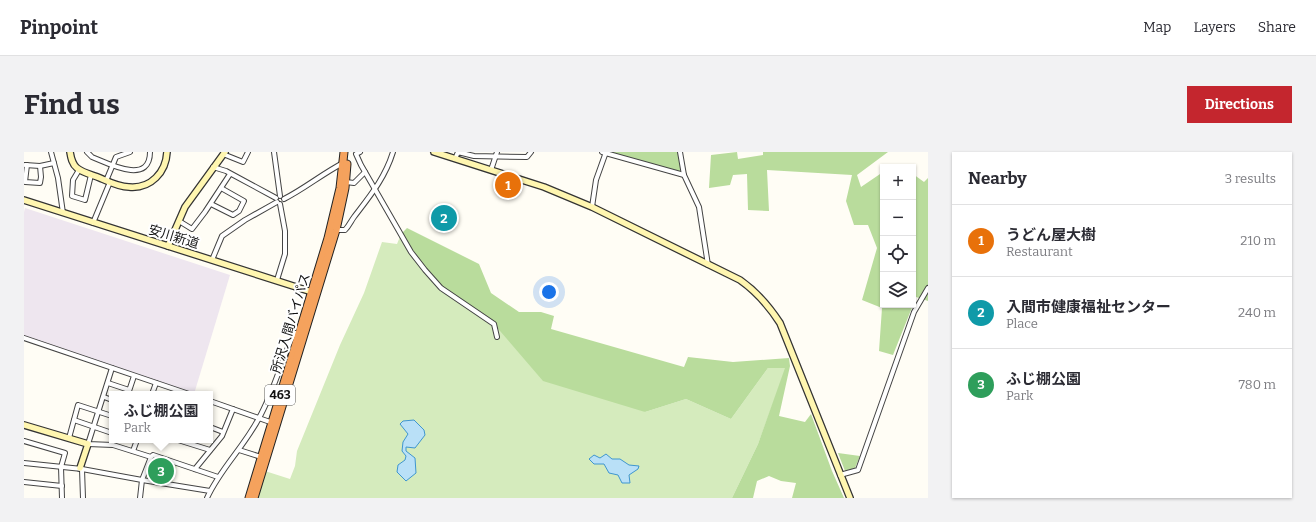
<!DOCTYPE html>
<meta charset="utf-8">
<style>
body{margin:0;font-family:Bitter,"Noto Sans JP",serif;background:#f2f2f3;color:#2b2b33}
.controls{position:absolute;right:12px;top:12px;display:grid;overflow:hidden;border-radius:0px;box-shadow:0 1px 3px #0004}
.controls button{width:36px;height:36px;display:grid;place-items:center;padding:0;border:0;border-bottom:1px solid #e1e1e2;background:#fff;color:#2b2b33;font:20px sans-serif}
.you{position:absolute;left:525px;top:140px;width:14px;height:14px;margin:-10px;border:3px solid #fff;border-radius:50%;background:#1a73e8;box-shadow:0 0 0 6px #1a73e833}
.badge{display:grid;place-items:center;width:26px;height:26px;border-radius:50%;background:#c4262e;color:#fff;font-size:13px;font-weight:700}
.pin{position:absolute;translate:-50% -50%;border:2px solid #fff;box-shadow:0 1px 4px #0006}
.popup{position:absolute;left:85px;top:239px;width:104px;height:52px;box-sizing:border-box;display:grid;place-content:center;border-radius:0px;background:#fff;filter:drop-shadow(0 1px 3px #0005);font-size:13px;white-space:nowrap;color:#7c7c81}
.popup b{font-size:15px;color:#2b2b33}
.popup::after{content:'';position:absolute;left:50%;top:100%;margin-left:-8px;border:8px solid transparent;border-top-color:#fff}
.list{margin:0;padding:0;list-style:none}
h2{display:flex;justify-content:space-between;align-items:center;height:52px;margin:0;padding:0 16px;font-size:17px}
h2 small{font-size:13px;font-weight:400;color:#7c7c81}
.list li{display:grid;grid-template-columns:26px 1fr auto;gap:12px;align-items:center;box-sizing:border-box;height:72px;padding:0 16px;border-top:1px solid #e1e1e2}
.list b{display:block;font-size:15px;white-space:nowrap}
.list p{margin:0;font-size:13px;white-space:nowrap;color:#7c7c81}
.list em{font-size:13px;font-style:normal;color:#7c7c81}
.icon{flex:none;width:22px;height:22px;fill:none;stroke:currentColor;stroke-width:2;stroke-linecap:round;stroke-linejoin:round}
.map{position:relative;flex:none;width:904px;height:346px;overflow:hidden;border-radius:0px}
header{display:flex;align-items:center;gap:24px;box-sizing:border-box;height:56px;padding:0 20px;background:#fff;border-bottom:1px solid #e1e1e2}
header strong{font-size:19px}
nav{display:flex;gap:22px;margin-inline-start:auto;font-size:14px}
.intro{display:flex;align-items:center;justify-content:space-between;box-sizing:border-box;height:96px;padding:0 24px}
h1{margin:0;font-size:28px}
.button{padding:10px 18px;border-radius:0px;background:#c4262e;color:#fff;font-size:14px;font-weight:700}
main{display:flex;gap:24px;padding:0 24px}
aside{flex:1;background:#fff;border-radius:0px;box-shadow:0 1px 3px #0004}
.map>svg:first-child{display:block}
.industrial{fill:#eee6ef}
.green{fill:#d5ebbd}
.forest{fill:#b9dc9c}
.water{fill:#b9e0f7;stroke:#3f96cf}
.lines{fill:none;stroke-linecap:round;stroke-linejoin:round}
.street-casing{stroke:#444;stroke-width:6}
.secondary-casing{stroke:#333;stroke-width:8}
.highway-casing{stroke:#222;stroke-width:9}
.street{stroke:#fff;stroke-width:4}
.secondary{stroke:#fff6b0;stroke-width:5.5}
.highway{stroke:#f5a25d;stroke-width:7}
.labels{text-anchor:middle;stroke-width:4;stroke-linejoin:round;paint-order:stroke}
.shield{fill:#fff;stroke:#585858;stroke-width:1}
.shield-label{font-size:12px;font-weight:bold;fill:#111}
.street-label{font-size:13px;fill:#111;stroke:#fff}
</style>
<header>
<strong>Pinpoint</strong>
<nav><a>Map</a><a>Layers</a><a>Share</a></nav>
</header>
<div class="intro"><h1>Find us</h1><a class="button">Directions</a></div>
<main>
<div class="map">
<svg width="904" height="346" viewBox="0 0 904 346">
<rect width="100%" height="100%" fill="#fffdf5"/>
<path class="industrial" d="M1 56 206 123 170 242 0 184V60Z"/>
<g class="green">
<path d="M377 82 621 260 662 247 707 267 744 216H762L734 292 708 346H233L241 319 266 327 271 314 273 299 316 193 340 141 358 90 373 92Z"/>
<path d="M129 305 153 313 148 331 123 327 121 325Z"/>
</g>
<g class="forest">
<path d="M580 0H654L658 24 579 3Z"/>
<path d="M713 0 714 7 739 3V0H864L833 23 837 35 859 20V153H889L869 203 855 199 858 156 838 148 853 96 844 73H830L822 49 828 23 743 18 745 59 724 58 723 22 709 23 706 33 685 36 687 3Z"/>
<path d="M889 22 900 30 904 26V149L892 145 889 153Z"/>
<path d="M383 76 455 112 467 141 495 160H517L530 164 527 177 660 215 664 205 709 210 765 206 766 214 755 264 781 270 787 262 808 319 820 346H768L772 331 757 329 745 324 733 329 729 346H708L734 292 761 216H744L707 267 662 247 621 260 519 229 470 172 417 136 401 118 377 82Z"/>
<path d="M814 301 836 304 831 316 821 319Z"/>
</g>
<g class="water">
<path d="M390 268 400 278 401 283 391 296 382 295V299L391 306 392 321 382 329 373 320 374 313 381 308 382 304 378 299 379 290 384 282 376 272 379 269Z"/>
<path d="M582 302 588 307H596L605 313 615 314 614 317 605 323 606 331H598L594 323 585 321 580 312H570L565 307 570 303 576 306Z"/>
</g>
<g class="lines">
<defs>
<g id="street">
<path d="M27 0 34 26 39 61"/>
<path d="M63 0 68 5C83 11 126 34 126 0"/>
<path d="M250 0 256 44"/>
<path d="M336 0 332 2 337 13 387 100 401 118 417 136 470 172 473 185"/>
<path d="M578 0 660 23"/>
<path d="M656 0 660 23 675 55 684 113"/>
<path d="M199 2 219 10 224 0"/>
<path d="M431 7 434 0 450 4 503 5 507 0"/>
<path d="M1 13 16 14 30 11"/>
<path d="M3 13 1 30 16 31 17 25 16 14"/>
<path d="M189 15 202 19 252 46"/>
<path d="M55 18 49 28 48 44 61 48 67 23"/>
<path d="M467 18 473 0"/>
<path d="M82 29 92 5 106 0"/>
<path d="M322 30 330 31 341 20"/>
<path d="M260 47C280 37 298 22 319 11"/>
<path d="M187 52 209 63 215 59 220 49 197 36"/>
<path d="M568 55 572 28 582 0"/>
<path d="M155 69 168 77 181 60 206 22"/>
<path d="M69 71 86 30"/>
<path d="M312 78H321C325 74 327 69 330 65 346 44 361 26 369 0"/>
<path d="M188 108 198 84 221 68 253 50"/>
<path d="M253 128 261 102V79L256 52"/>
<path d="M0 186 165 242"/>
<path d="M88 216 64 292 89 293 127 305"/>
<path d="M84 231 105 238"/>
<path d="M104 242 110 224"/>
<path d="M128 242 132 231"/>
<path d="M80 245 88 248"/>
<path d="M186 249 249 271"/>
<path d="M50 268 88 281"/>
<path d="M186 275 199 280"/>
<path d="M45 286 54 253 88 264"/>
<path d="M154 288 186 298"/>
<path d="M0 289 41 301 37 315 38 346"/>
<path d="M215 298 237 305"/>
<path d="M109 299 113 288"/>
<path d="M0 311 58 317 118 328 116 346"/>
<path d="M58 317 59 346"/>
<path d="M171 317 198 284 209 257"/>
<path d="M816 323 834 318 890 160 904 136"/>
<path d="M0 330 38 334"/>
<path d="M186 339 118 328 127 305 129 303 194 325"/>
<path d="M183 346C196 317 220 295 235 266 249 241 256 213 268 186L271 181 275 182"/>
</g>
<g id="secondary">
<path d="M46 0C47 6 48 12 53 16 59 21 69 23 76 26 85 30 95 35 105 35 127 37 142 20 143 0"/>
<path d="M410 0 520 35 568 55 716 128C733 140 745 154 756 171L826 346"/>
<path d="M0 48 291 141"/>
<path d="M144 94 161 55 201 0"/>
<path d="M0 273 64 292 56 316"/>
</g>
<g id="highway">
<path d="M225 346 304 86 316 36 320 0"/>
<path d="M230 346 312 78 321 36 323 12"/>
</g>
</defs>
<use href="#street" class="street-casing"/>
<use href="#secondary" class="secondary-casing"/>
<use href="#highway" class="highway-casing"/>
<use href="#street" class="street"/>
<use href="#secondary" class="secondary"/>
<use href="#highway" class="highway"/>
</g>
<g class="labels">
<rect class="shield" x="241" y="233" width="30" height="20" rx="3"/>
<g class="shield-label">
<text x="256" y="247">463</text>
</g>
<g class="street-label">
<text transform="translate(150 84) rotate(17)" y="5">安川新道</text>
<text transform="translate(266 171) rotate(-73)" y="5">所沢入間バイパス</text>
</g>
</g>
</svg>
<div class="controls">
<button>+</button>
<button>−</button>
<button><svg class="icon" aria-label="locate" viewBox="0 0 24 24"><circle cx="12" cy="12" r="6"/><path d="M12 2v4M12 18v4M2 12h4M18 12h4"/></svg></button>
<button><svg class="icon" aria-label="layers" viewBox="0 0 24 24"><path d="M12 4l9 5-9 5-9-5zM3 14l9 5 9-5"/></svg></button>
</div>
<div class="you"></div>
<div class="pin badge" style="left:484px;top:33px;background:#e8710a">1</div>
<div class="pin badge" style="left:420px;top:66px;background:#0f9aa8">2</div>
<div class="pin badge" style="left:137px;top:319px;background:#2e9e5b">3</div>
<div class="popup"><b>ふじ棚公園</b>Park</div>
</div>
<aside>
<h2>Nearby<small>3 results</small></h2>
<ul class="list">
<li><span class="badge" style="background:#e8710a">1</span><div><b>うどん屋大樹</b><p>Restaurant</p></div><em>210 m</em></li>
<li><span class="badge" style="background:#0f9aa8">2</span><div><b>入間市健康福祉センター</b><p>Place</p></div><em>240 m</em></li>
<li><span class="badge" style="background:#2e9e5b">3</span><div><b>ふじ棚公園</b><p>Park</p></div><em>780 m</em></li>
</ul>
</aside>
</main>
